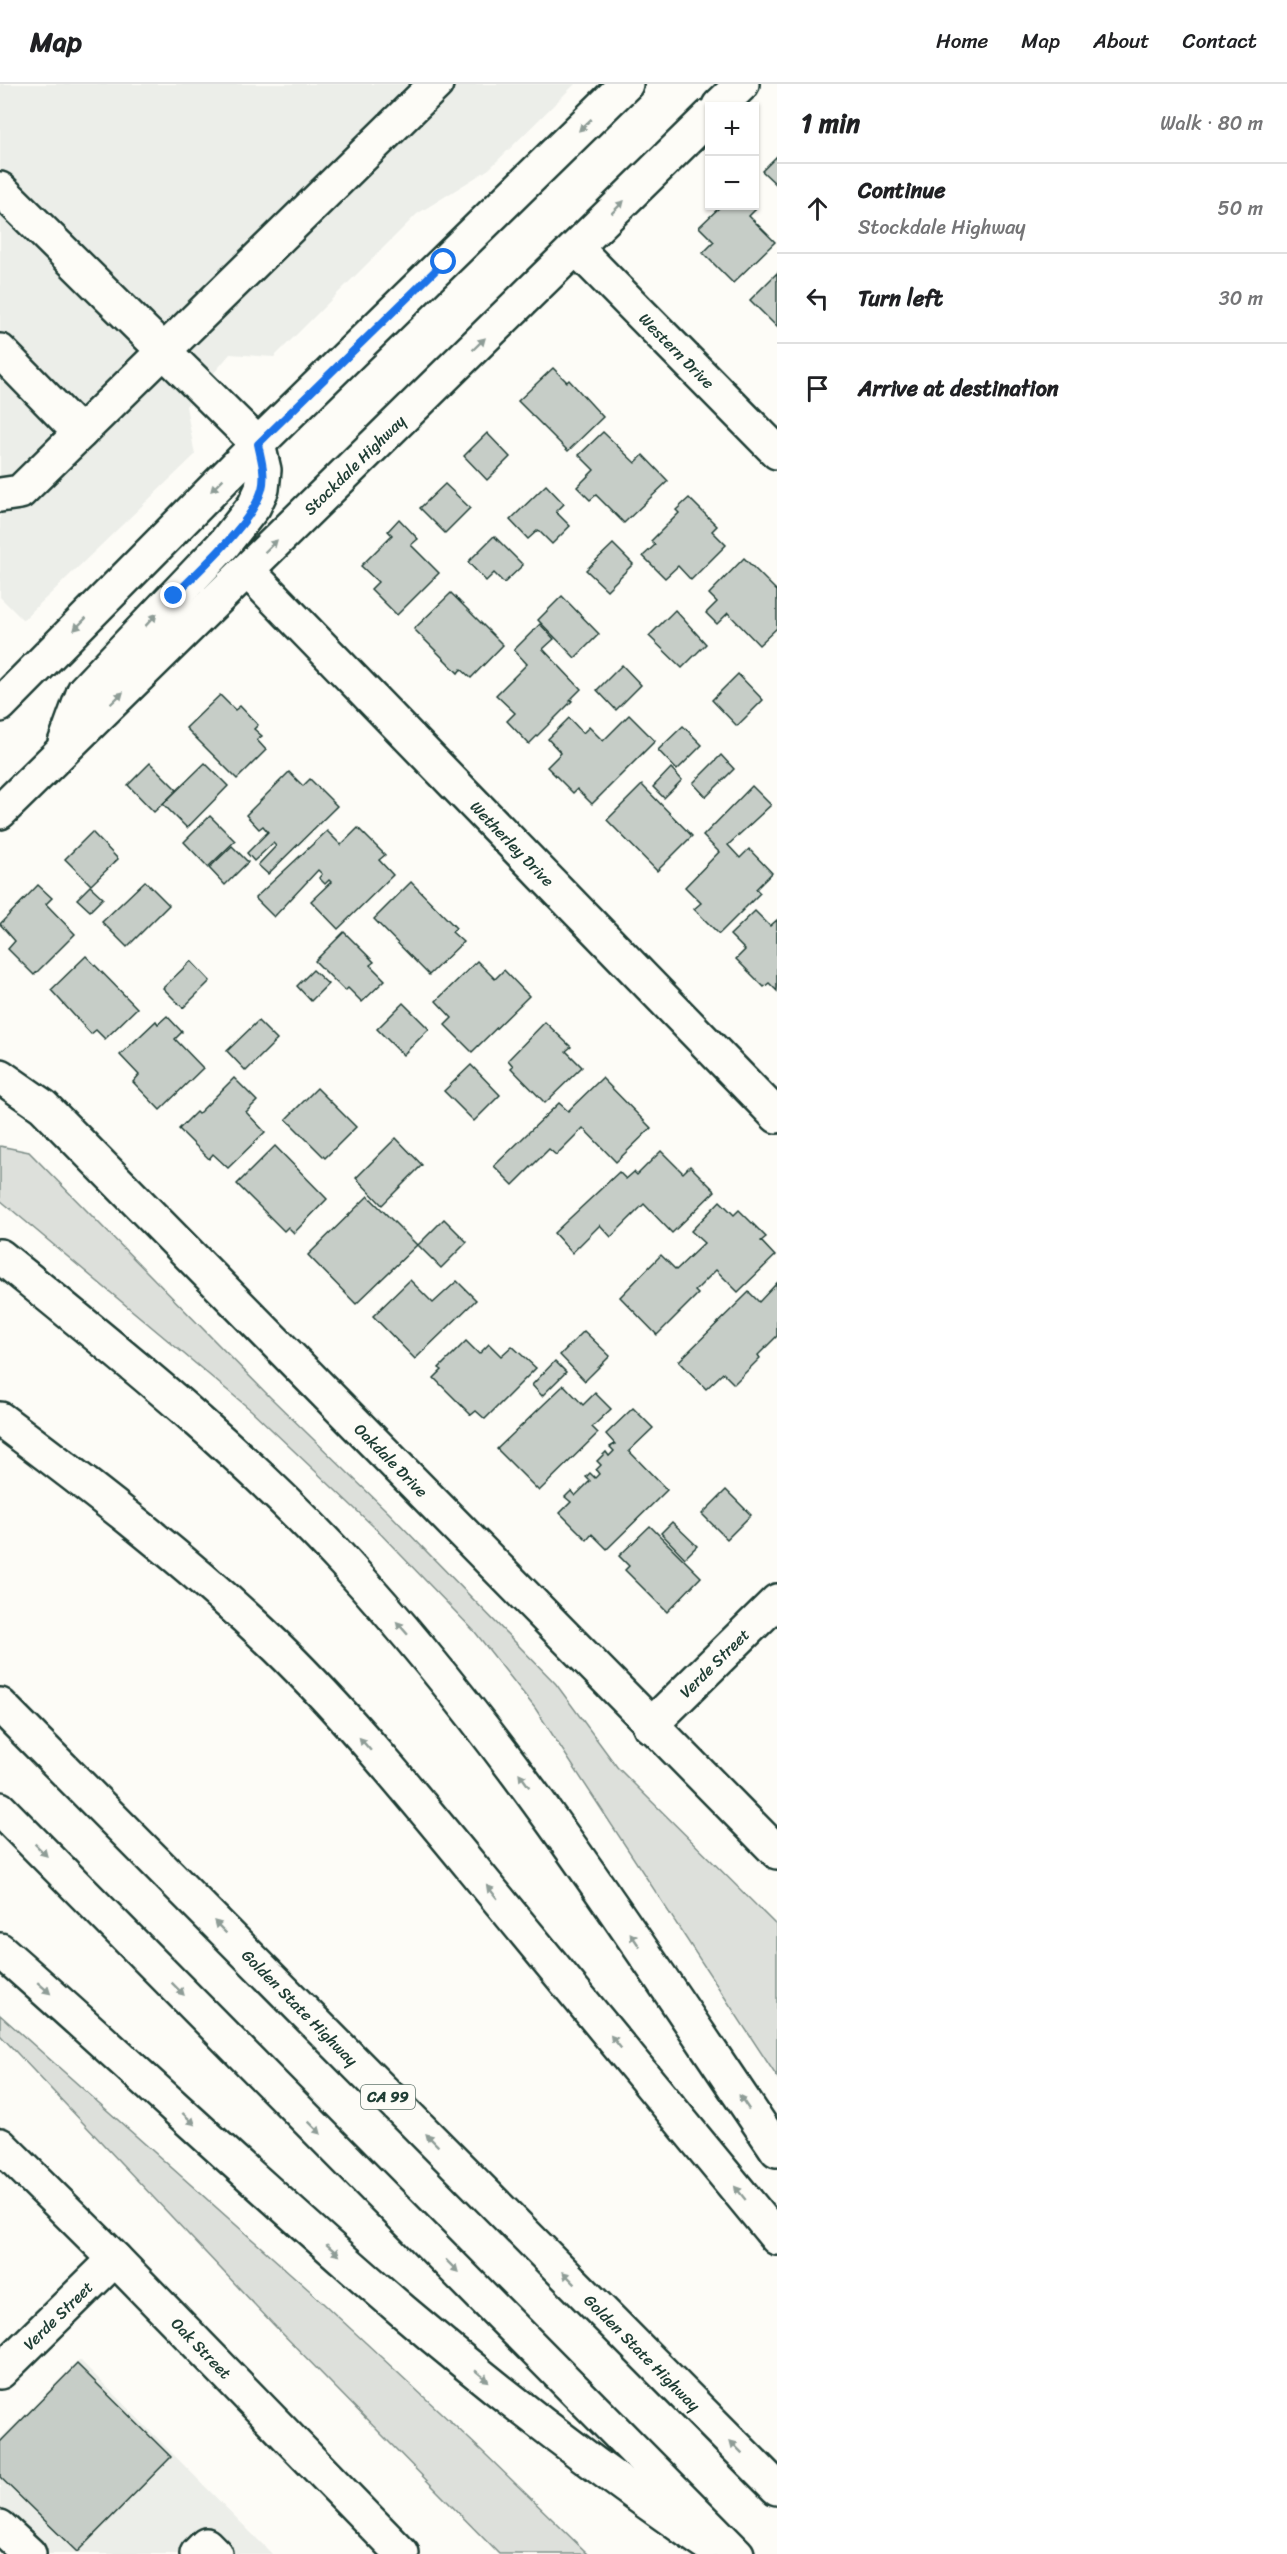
<!DOCTYPE html>
<meta charset="utf-8">
<style>
body{margin:0;font-family:Sriracha,sans-serif;background:#f6f6f6;color:#202124}
.controls{position:absolute;right:18px;top:18px;display:grid;overflow:hidden;border-radius:0px;box-shadow:0 2px 4px #0004}
.controls button{width:54px;height:54px;display:grid;place-items:center;padding:0;border:0;border-bottom:2px solid #e0e0e0;background:#fff;color:#202124;font:30px sans-serif}
.stop{position:absolute;width:18px;height:18px;margin:-14px;border:4px solid #1a73e8;border-radius:50%;background:#fff}
.stop.end{background:#1a73e8;border-color:#fff;box-shadow:0 2px 6px #0008}
.list{margin:0;padding:0;list-style:none}
h2{display:flex;justify-content:space-between;align-items:center;height:78px;margin:0;padding:0 24px;font-size:26px}
h2 small{font-size:20px;font-weight:400;color:#757577}
.list li{display:grid;grid-template-columns:39px 1fr auto;gap:18px;align-items:center;box-sizing:border-box;height:90px;padding:0 24px;border-top:2px solid #e0e0e0}
.list b{display:block;font-size:22px;white-space:nowrap}
.list p{margin:0;font-size:20px;white-space:nowrap;color:#757577}
.list em{font-size:20px;font-style:normal;color:#757577}
.icon{flex:none;width:33px;height:33px;fill:none;stroke:currentColor;stroke-width:2;stroke-linecap:round;stroke-linejoin:round}
.map{position:relative;flex:none;width:777px;height:2470px;overflow:hidden}
header{display:flex;align-items:center;gap:36px;box-sizing:border-box;height:84px;padding:0 30px;background:#fff;border-bottom:2px solid #e0e0e0}
header strong{font-size:28px}
nav{display:flex;gap:33px;margin-inline-start:auto;font-size:21px}
main{display:flex}
aside{flex:1;background:#fff}
.map>svg:first-child{display:block}
.built{fill:#eceee9}
.green{fill:#dde0db;stroke:#7e8e88;stroke-width:1.5}
.building{fill:#c6cdc7;stroke:#1f3d34;stroke-width:1.5}
.lines{fill:none;stroke-linecap:round;stroke-linejoin:round}
.minor-casing{stroke:#1f3d34;stroke-width:38}
.major-casing{stroke:#1f3d34;stroke-width:38}
.highway-casing{stroke:#1f3d34;stroke-width:38}
.minor{stroke:#fdfcf7;stroke-width:33}
.major{stroke:#fdfcf7;stroke-width:33}
.highway{stroke:#fdfcf7;stroke-width:33}
.oneway{fill:#8e9c96}
.route{stroke:#1a73e8;stroke-width:8}
.labels{text-anchor:middle;stroke-width:4.5;stroke-linejoin:round;paint-order:stroke}
.shield{fill:#fdfcf7;stroke:#62766e;stroke-width:1.5}
.shield-label{font-size:15px;font-weight:bold;fill:#1f3d34}
.street-label{font-size:16px;fill:#1f3d34;stroke:#fdfcf7}
</style>
<header>
<strong>Map</strong>
<nav><a>Home</a><a>Map</a><a>About</a><a>Contact</a></nav>
</header>
<main>
<div class="map">
<svg width="777" height="2470" viewBox="0 0 777 2470">
<rect width="100%" height="100%" fill="#fdfcf7"/>
<filter id="ink" filterUnits="userSpaceOnUse"><feTurbulence type="fractalNoise" baseFrequency=".0167" numOctaves="2"/><feDisplacementMap in="SourceGraphic" scale="12" xChannelSelector="R" yChannelSelector="G"/><feConvolveMatrix kernelMatrix="1 2 1 2 8 2 1 2 1" color-interpolation-filters="sRGB"/></filter>
<g filter="url(#ink)">
<g class="built">
<path d="M0 0H575L489 85 417 130 274 273 230 270 186 322 195 371 23 536 0 513Z"/>
<path d="M80 2276 272 2470H0V2355Z"/>
</g>
<g class="green">
<path d="M0 1062 29 1068 270 1313 388 1428 556 1600 617 1683 777 1842V1993L535 1624 475 1548 373 1442 251 1326 0 1116Z"/>
<path d="M0 1931 309 2206 481 2366 588 2470H499L273 2240 0 1951Z"/>
</g>
<g class="building">
<path d="M777 72V101L762 87Z"/>
<path d="M721 122H752L756 125 749 132 775 158 733 199 703 169 714 158 699 143Z"/>
<path d="M777 189V243L750 216Z"/>
<path d="M553 284 567 298 569 296 603 333 568 367 518 317Z"/>
<path d="M603 348 635 379 643 371 668 397 624 439 596 411 590 416 577 403 594 386 579 371Z"/>
<path d="M487 349 510 373 487 396 464 372Z"/>
<path d="M445 400 470 424 445 449 420 424Z"/>
<path d="M546 401 564 420 556 428 570 442 552 460 538 446 528 455 510 436Z"/>
<path d="M689 414 717 442 712 447 726 461 691 496 678 482 665 494 643 472 655 461 651 457 679 429 676 426Z"/>
<path d="M399 435 418 455 411 461 439 489 397 531 371 505 378 498 361 482 392 451 388 447Z"/>
<path d="M494 452 523 481 504 499 494 489 486 497 468 478Z"/>
<path d="M613 460 633 480 607 506 586 486Z"/>
<path d="M744 474 777 507V544L759 561 728 529 717 540 706 529 717 518 709 510Z"/>
<path d="M451 509 503 561 471 594 461 585 458 589 414 545Z"/>
<path d="M562 512 599 550 575 574 538 536Z"/>
<path d="M675 526 706 560 682 584 649 552Z"/>
<path d="M540 540 554 555 543 565 581 605 570 616 572 617 529 660 507 637 515 629 496 611 527 580 514 566Z"/>
<path d="M622 581 641 601 616 626 597 606Z"/>
<path d="M738 590 763 616 737 642 712 616Z"/>
<path d="M220 611 235 626 240 622 258 641 254 645 262 652 257 656 266 666 237 695 186 644Z"/>
<path d="M629 631 655 657 592 720 577 705 573 709 547 683 561 669 548 655 569 634 583 649 589 643 603 657Z"/>
<path d="M683 642 702 661 677 686 658 666Z"/>
<path d="M721 671 734 685 706 713 693 699Z"/>
<path d="M150 679 177 706 154 728 128 701Z"/>
<path d="M205 679 228 702 187 744 163 720Z"/>
<path d="M671 684 682 696 664 714 653 703Z"/>
<path d="M289 688 303 702 310 695 337 722 268 790 258 781 276 762 273 759 254 777 247 769 268 748 263 742 259 745 246 731Z"/>
<path d="M642 701 692 752 657 787 607 736Z"/>
<path d="M752 702 771 721 728 761 740 774 749 765 772 789 756 805 760 809 719 850 694 825 701 819 685 803 719 768 703 752Z"/>
<path d="M210 732 235 757 208 783 184 758Z"/>
<path d="M358 744 385 771 379 776 393 791 338 845 311 817 331 798 329 796 325 800 319 794 322 790 318 786 274 833 255 814 327 747 341 761Z"/>
<path d="M92 748 118 775 91 801 65 775Z"/>
<path d="M232 762 248 778 225 801 209 784Z"/>
<path d="M145 797 169 821 127 863 102 838Z"/>
<path d="M411 798 456 844 452 848 463 858 429 891 374 835Z"/>
<path d="M38 801 52 814 46 820 75 850 34 891 8 865 15 857 0 840Z"/>
<path d="M90 802 103 814 90 827 77 815Z"/>
<path d="M755 827 770 842 777 836V907L769 899 764 903 736 875 745 866 730 851Z"/>
<path d="M344 848 374 878 370 881 385 896 362 918 348 904 345 907 315 877Z"/>
<path d="M86 872 137 924 105 955 96 946 91 950 51 906Z"/>
<path d="M191 877 210 897 183 924 163 904Z"/>
<path d="M477 877 495 895 504 886 529 912 472 968 445 941 452 934 436 917Z"/>
<path d="M313 886 328 900 311 917 297 902Z"/>
<path d="M403 919 429 945 403 971 377 945Z"/>
<path d="M167 932 182 948 175 955 203 984 160 1026 133 998 139 991 120 971 156 937 158 940Z"/>
<path d="M258 937 277 956 246 987 227 967Z"/>
<path d="M545 938 571 963 566 967 582 983 545 1019 511 984 513 982 508 976Z"/>
<path d="M471 981 500 1011 474 1037 444 1007Z"/>
<path d="M234 994 257 1017 246 1028 265 1048 228 1084 213 1070 209 1075 179 1045 196 1028 198 1030Z"/>
<path d="M602 994 651 1044 616 1078 583 1044 556 1071 549 1065 513 1101 494 1082 559 1019 568 1027Z"/>
<path d="M317 1004 356 1043 325 1074 286 1035Z"/>
<path d="M396 1054 422 1081 382 1121 356 1094Z"/>
<path d="M275 1062 327 1115 294 1149 288 1143 284 1147 237 1100Z"/>
<path d="M661 1067 683 1089 690 1082 715 1107 672 1149 644 1120 611 1153 600 1141 572 1169 554 1149 619 1088 626 1095 634 1088 637 1091Z"/>
<path d="M368 1112 417 1161 356 1220 308 1171Z"/>
<path d="M720 1117 734 1131 739 1126 766 1153 761 1157 775 1172 738 1208 716 1186 695 1207 698 1210 657 1251 620 1213 661 1171 676 1186 704 1159 691 1147Z"/>
<path d="M444 1135 467 1158 441 1184 418 1161Z"/>
<path d="M410 1196 433 1219 457 1197 476 1216 415 1275 373 1232Z"/>
<path d="M777 1199V1252L758 1271 760 1274 734 1300 723 1289 706 1305 679 1277 749 1208 759 1218Z"/>
<path d="M584 1247 610 1272 585 1297 560 1271Z"/>
<path d="M466 1257 479 1270 489 1260 501 1272 512 1262 536 1284 485 1335 476 1327 471 1331 434 1294 442 1286 439 1284Z"/>
<path d="M555 1277 566 1288 542 1312 532 1301Z"/>
<path d="M564 1301 583 1321 595 1309 611 1325 592 1343 598 1349 539 1407 497 1365Z"/>
<path d="M633 1324 653 1344 629 1367 667 1406 607 1465 592 1450 587 1456 560 1429 571 1418 565 1413 571 1407 575 1412 590 1397 586 1393 590 1389 595 1394 599 1390 596 1386 601 1381 597 1377 606 1368 609 1372 614 1367 610 1363 615 1360 606 1350Z"/>
<path d="M726 1406 751 1431 727 1455 702 1430Z"/>
<path d="M672 1438 697 1462 685 1474 661 1449Z"/>
<path d="M650 1442 701 1493 667 1528 625 1486 629 1482 619 1472Z"/>
<path d="M77 2280 171 2373 77 2468 0 2393V2358Z"/>
</g>
<g class="lines">
<defs>
<g id="minor">
<path d="M0 105 258 360"/>
<path id="s1" d="M576 164 777 368"/>
<path d="M0 267 80 349 20 408 0 411"/>
<path d="M80 349 436 0"/>
<path id="s2" d="M247 486 777 1032"/>
<path id="s3" d="M0 992 43 1022 777 1768"/>
<path id="s4" d="M650 1642 777 1517"/>
<path id="s5" d="M0 2288 115 2175"/>
<path d="M0 2443 29 2470"/>
<path d="M197 2470 206 2461 215 2470"/>
</g>
<g id="major">
<path d="M719 22 742 0"/>
<path d="M0 621 258 360 626 0"/>
<path d="M65 659 84 607 224 460 254 422 262 405 264 386 258 360"/>
<path id="s6" d="M0 728 710 32"/>
<path id="s7" d="M0 2061 115 2175 402 2470"/>
</g>
<g id="highway">
<path d="M0 1172C119 1269 240 1365 344 1478 511 1660 639 1863 777 2066"/>
<path d="M0 1335C96 1407 191 1480 277 1563 357 1641 431 1734 502 1820 594 1931 685 2043 777 2154"/>
<path id="s8" d="M0 1621 777 2404"/>
<path d="M0 1725 737 2470"/>
<path d="M0 1866C136 1985 266 2110 404 2228 500 2310 601 2387 705 2459"/>
</g>
</defs>
<use href="#minor" class="minor-casing"/>
<use href="#major" class="major-casing"/>
<use href="#highway" class="highway-casing"/>
<use href="#minor" class="minor"/>
<use href="#major" class="major"/>
<use href="#highway" class="highway"/>
</g>
<defs><path id="oneway-solid" d="M-6-.8H1V-3.2L6.5 0L1 3.2V.8H-6Z" transform="scale(1.5)"/></defs>
<g class="oneway">
<use href="#oneway-solid" transform="translate(585 41) rotate(136)"/>
<use href="#oneway-solid" transform="translate(618 123) rotate(-45)"/>
<use href="#oneway-solid" transform="translate(479 260) rotate(-44)"/>
<use href="#oneway-solid" transform="translate(217 401) rotate(135)"/>
<use href="#oneway-solid" transform="translate(271 462) rotate(-44)"/>
<use href="#oneway-solid" transform="translate(151 536) rotate(-47)"/>
<use href="#oneway-solid" transform="translate(80 540) rotate(135)"/>
<use href="#oneway-solid" transform="translate(117 614) rotate(-44)"/>
<use href="#oneway-solid" transform="translate(402 1544) rotate(-131)"/>
<use href="#oneway-solid" transform="translate(365 1660) rotate(-131)"/>
<use href="#oneway-solid" transform="translate(524 1696) rotate(-126)"/>
<use href="#oneway-solid" transform="translate(41 1766) rotate(45)"/>
<use href="#oneway-solid" transform="translate(492 1808) rotate(-129)"/>
<use href="#oneway-solid" transform="translate(220 1843) rotate(-135)"/>
<use href="#oneway-solid" transform="translate(635 1856) rotate(-124)"/>
<use href="#oneway-solid" transform="translate(44 1904) rotate(41)"/>
<use href="#oneway-solid" transform="translate(178 1905) rotate(45)"/>
<use href="#oneway-solid" transform="translate(616 1958) rotate(-129)"/>
<use href="#oneway-solid" transform="translate(744 2018) rotate(-124)"/>
<use href="#oneway-solid" transform="translate(189 2035) rotate(42)"/>
<use href="#oneway-solid" transform="translate(315 2044) rotate(45)"/>
<use href="#oneway-solid" transform="translate(432 2056) rotate(-135)"/>
<use href="#oneway-solid" transform="translate(740 2109) rotate(-129)"/>
<use href="#oneway-solid" transform="translate(333 2166) rotate(41)"/>
<use href="#oneway-solid" transform="translate(452 2182) rotate(45)"/>
<use href="#oneway-solid" transform="translate(569 2194) rotate(-135)"/>
<use href="#oneway-solid" transform="translate(482 2292) rotate(39)"/>
<use href="#oneway-solid" transform="translate(736 2363) rotate(-135)"/>
</g>
</g>
<g class="lines" filter="url(#ink)">
<path class="route" d="M174 512C199 486 252 440 262 405 266 390 261 375 258 360L444 178"/>
</g>
<g class="labels">
<rect class="shield" x="361" y="2001" width="54" height="24" rx="4.5"/>
<g class="shield-label">
<text x="388" y="2018">CA 99</text>
</g>
<g class="street-label">
<text dy="6" stroke="none"><textPath href="#s1" startOffset="144">Western Drive</textPath></text>
<text dy="6" stroke="none"><textPath href="#s6" startOffset="496">Stockdale Highway</textPath></text>
<text dy="6" stroke="none"><textPath href="#s2" startOffset="381">Wetherley Drive</textPath></text>
<text dy="6" stroke="none"><textPath href="#s3" startOffset="549">Oakdale Drive</textPath></text>
<text dy="6" stroke="none"><textPath href="#s4" startOffset="90">Verde Street</textPath></text>
<text dy="6" stroke="none"><textPath href="#s8" startOffset="426">Golden State Highway</textPath></text>
<text dy="6" stroke="none"><textPath href="#s5" startOffset="81">Verde Street</textPath></text>
<text dy="6" stroke="none"><textPath href="#s7" startOffset="286">Oak Street</textPath></text>
<text dy="6" stroke="none"><textPath href="#s8" startOffset="912">Golden State Highway</textPath></text>
</g>
</g>
</svg>
<div class="controls">
<button>+</button>
<button>−</button>
</div>
<div class="stop" style="left:444px;top:178px"></div>
<div class="stop end" style="left:174px;top:512px"></div>
</div>
<aside>
<h2>1 min<small>Walk · 80 m</small></h2>
<ul class="list">
<li><svg class="icon" aria-label="ahead" viewBox="0 0 24 24"><path d="M12 20V5M6 11l6-6 6 6"/></svg><div><b>Continue</b><p>Stockdale Highway</p></div><em>50 m</em></li>
<li><svg class="icon" aria-label="left" viewBox="0 0 24 24"><path d="M17 20v-9H6M10 6l-5 5 5 5"/></svg><div><b>Turn left</b></div><em>30 m</em></li>
<li><svg class="icon" aria-label="arrive" viewBox="0 0 24 24"><path d="M6 21V4h12l-3 4 3 4H6"/></svg><div><b>Arrive at destination</b></div></li>
</ul>
</aside>
</main>
